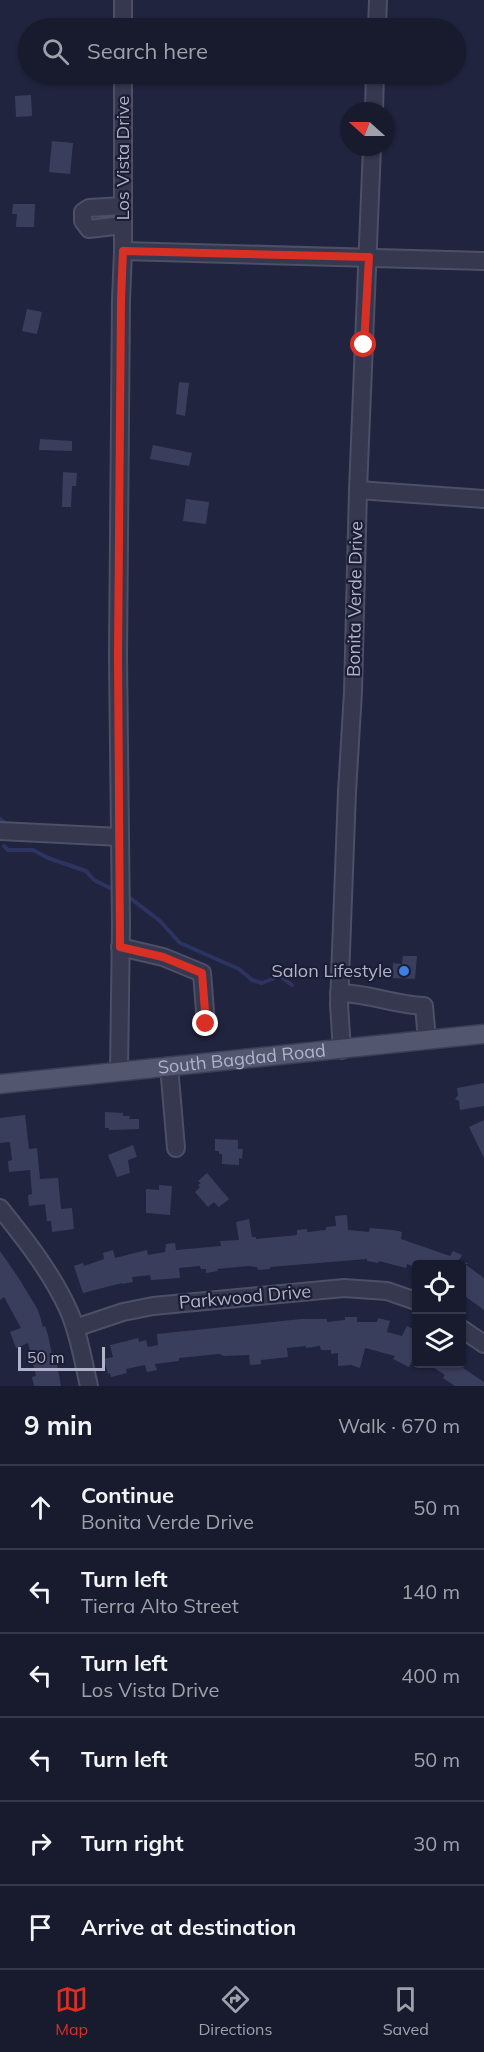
<!DOCTYPE html>
<meta charset="utf-8">
<style>
body{margin:0;font-family:Mulish,sans-serif;background:#212436;color:#f1f3f6}
.controls{position:absolute;right:18px;bottom:18px;display:grid;overflow:hidden;border-radius:6px;box-shadow:0 2px 4px #0004}
.controls button{width:54px;height:54px;display:grid;place-items:center;padding:0;border:0;border-bottom:2px solid #36394a;background:#181b2e;color:#f1f3f6;font:30px sans-serif}
.compass{position:absolute;left:340px;top:102px;width:54px;height:54px;border-radius:50%;background:#181b2e;box-shadow:0 2px 4px #0004;rotate:291deg}
.scale{position:absolute;left:18px;bottom:15px;width:87px;box-sizing:border-box;padding-left:6px;border:3px solid #b0b2ca;border-top:0;font-size:16px;line-height:21px;white-space:nowrap;color:#b0b2ca;-webkit-text-stroke:4px #1a1d33;paint-order:stroke}
.stop{position:absolute;width:18px;height:18px;margin:-14px;border:4px solid #d93025;border-radius:50%;background:#fff}
.stop.end{background:#d93025;border-color:#fff;box-shadow:0 2px 6px #0008}
.list{margin:0;padding:0;list-style:none}
h2{display:flex;justify-content:space-between;align-items:center;height:78px;margin:0;padding:0 24px;font-size:26px}
h2 small{font-size:20px;font-weight:400;color:#9fa1aa}
.list li{display:grid;grid-template-columns:39px 1fr auto;gap:18px;align-items:center;box-sizing:border-box;height:84px;padding:0 24px;border-top:2px solid #36394a}
.list b{display:block;font-size:22px;white-space:nowrap}
.list p{margin:0;font-size:20px;white-space:nowrap;color:#9fa1aa}
.list em{font-size:20px;font-style:normal;color:#9fa1aa}
.icon{flex:none;width:33px;height:33px;fill:none;stroke:currentColor;stroke-width:2;stroke-linecap:round;stroke-linejoin:round}
.map{position:relative;flex:none;width:484px;height:1386px;overflow:hidden}
.search{position:absolute;background:#181b2e;box-shadow:0 2px 4px #0004;left:18px;right:18px;top:18px;height:66px;display:flex;align-items:center;gap:15px;box-sizing:border-box;padding:0 21px;border-radius:33px;color:#9fa1aa;font-size:22px}
.sheet{height:582px;background:#181b2e}
nav{display:flex;justify-content:space-around;align-items:center;box-sizing:border-box;height:84px;border-top:2px solid #36394a;background:#181b2e;font-size:16px;color:#9fa1aa}
nav a{display:grid;justify-items:center;gap:3px}
nav .on{color:#d93025}
.map>svg:first-child{display:block}
.lines{fill:none;stroke-linecap:round;stroke-linejoin:round}
.stream{stroke:#2d3461;stroke-width:4}
.building{fill:#3a3e5d}
.minor-casing{stroke:#4d4f66;stroke-width:20}
.major-casing{stroke:#3b3e54;stroke-width:21}
.minor{stroke:#35384e;stroke-width:16}
.major{stroke:#52566e;stroke-width:18}
.route{stroke:#d93025;stroke-width:8}
.shop-dot{fill:#3f7fe0;stroke:#1a1d33;stroke-width:2}
.labels{text-anchor:middle;stroke-width:4.5;stroke-linejoin:round;paint-order:stroke}
.street-label{font-size:18px;fill:#b0b2ca;stroke:#1a1d33}
.poi-label{font-size:18px;fill:#b0b2ca;stroke:#1a1d33;text-anchor:end}
</style>
<div class="map">
<svg width="484" height="1386" viewBox="0 0 484 1386">
<rect width="100%" height="100%" fill="#20243e"/>
<g class="lines">
<g class="stream">
<path d="M0 819 4 822"/>
<path d="M4 846 8 850H33L48 858 86 871 94 880 110 888"/>
<path d="M130 898 160 921 180 943 239 969 252 980 262 983 280 976 292 985"/>
</g>
</g>
<g class="building">
<path d="M31 95 32 116 16 117 15 96Z"/>
<path d="M52 141 73 143 70 174 49 172Z"/>
<path d="M13 204H35L34 227H16L17 214H12Z"/>
<path d="M27 309 42 312 37 334 22 331Z"/>
<path d="M179 382 189 383 185 416 176 414Z"/>
<path d="M40 439 72 441V451L39 450Z"/>
<path d="M153 445 192 453 189 466 150 459Z"/>
<path d="M63 472 77 473 76 486H72L71 507H62Z"/>
<path d="M186 499 209 502 206 524 183 521Z"/>
<path d="M403 956H417L415 979 392 978 393 963 402 964Z"/>
<path d="M484 1083V1106L460 1110 459 1101 455 1099 458 1095 457 1088Z"/>
<path d="M105 1112 123 1113V1116H130L129 1119H139V1129L109 1130V1128H105Z"/>
<path d="M25 1115 29 1149 37 1148 40 1179 58 1178 61 1209 72 1208 74 1229 52 1232 51 1221H47L45 1204 29 1206 28 1195 32 1194 30 1170 9 1172 8 1161 12 1160 10 1142 0 1143V1118Z"/>
<path d="M484 1120V1158L469 1127Z"/>
<path d="M215 1139 238 1140V1149H243L242 1159 239 1158V1165L222 1164V1154H219V1151H215Z"/>
<path d="M133 1145 137 1157 128 1160 130 1173 117 1177 108 1155Z"/>
<path d="M207 1173 229 1199 219 1207 214 1202 208 1207 195 1192 200 1187 198 1185 201 1183 198 1181Z"/>
<path d="M159 1185 172 1186 170 1215 146 1213V1189L159 1190Z"/>
<path d="M347 1215 348 1230 369 1232 370 1228 393 1230 402 1232 401 1239 450 1256 453 1251 462 1255 459 1260 469 1264H465L484 1278V1310L462 1294V1264H417V1268L407 1264 406 1268 379 1261 378 1263 367 1261V1259L270 1267V1269L258 1270 257 1267 248 1266 217 1269 218 1271 206 1273V1269H201L200 1266 179 1268 180 1278 151 1280 150 1275 132 1277 133 1282 122 1284V1283L83 1293 74 1266 83 1263 84 1266 104 1259 103 1253 113 1250 115 1258 147 1250 148 1255 165 1252 166 1244 175 1243 176 1250 221 1246 220 1241 239 1240 236 1222 249 1219 252 1237H256V1239L297 1235V1230L307 1229V1232L326 1230V1227L336 1226 335 1216Z"/>
<path d="M0 1251 18 1277 38 1310 43 1327 45 1326 48 1335 52 1354 55 1353 61 1386H34L32 1377 36 1376 28 1343 16 1348 10 1332 21 1328 4 1297 0 1300Z"/>
<path d="M345 1317H357V1322H377L378 1318 390 1321 387 1332 402 1336 407 1326 417 1331V1364L412 1362 409 1367 393 1359 395 1356 365 1348 360 1368 351 1365 338 1366V1353L331 1354V1350H321L320 1346 306 1348V1346L287 1348 288 1357 261 1360V1364L250 1365 249 1355 224 1356 219 1354 179 1358V1361L155 1364 157 1370 147 1372 145 1365 126 1369 127 1373 111 1377 110 1373 108 1374 104 1359 113 1357 110 1345 127 1341 138 1338 139 1342 146 1340 148 1347 158 1345 157 1334 301 1319H327V1322L345 1320Z"/>
<path d="M428 1364H466L463 1368 484 1382V1386H455L443 1378 445 1375Z"/>
</g>
<g class="lines">
<defs>
<g id="minor">
<path d="M123 28V0"/>
<path d="M377 28 378 0"/>
<path d="M374 111 375 74"/>
<path d="M123 206 89 208 83 212V221L89 229 123 225"/>
<path d="M123 251 484 261"/>
<path d="M358 490 484 499"/>
<path d="M0 831 120 837"/>
<path d="M120 947 163 957 202 973 206 1024"/>
<path d="M339 993C368 993 395 1005 424 1006L427 1040"/>
<path d="M342 1050 339 1004 347 792 353 692 358 490 372 147"/>
<path d="M169 1066 176 1148"/>
<path d="M119 1071 121 925 118 656 121 300 123 251V74"/>
<path d="M0 1208C25 1239 51 1272 68 1309 79 1333 83 1361 89 1386"/>
<path d="M75 1328 123 1312 153 1306 344 1288 387 1291 416 1301"/>
<path d="M462 1329 484 1344"/>
</g>
<g id="major">
<path id="s1" d="M0 1084 484 1034"/>
</g>
</defs>
<use href="#minor" class="minor-casing"/>
<use href="#major" class="major-casing"/>
<use href="#minor" class="minor"/>
<use href="#major" class="major"/>
</g>
<g class="lines">
<path class="route" d="M206 1024 202 973 163 957 120 947 118 656 121 300 123 251 369 257 364 345"/>
</g>
<circle class="shop-dot" cx="404" cy="971" r="6"/>
<g class="labels">
<g class="street-label">
<text transform="translate(123 158) rotate(-90)" y="6">Los Vista Drive</text>
<text transform="translate(355 599) rotate(-89)" y="6">Bonita Verde Drive</text>
<text dy="6" stroke="none"><textPath href="#s1" startOffset="243">South Bagdad Road</textPath></text>
<text transform="translate(245 1297) rotate(-5)" y="6">Parkwood Drive</text>
</g>
<g class="poi-label">
<text x="392" y="977">Salon Lifestyle</text>
</g>
</g>
</svg>
<div class="controls">
<button><svg class="icon" aria-label="locate" viewBox="0 0 24 24"><circle cx="12" cy="12" r="6"/><path d="M12 2v4M12 18v4M2 12h4M18 12h4"/></svg></button>
<button><svg class="icon" aria-label="layers" viewBox="0 0 24 24"><path d="M12 4l9 5-9 5-9-5zM3 14l9 5 9-5"/></svg></button>
</div>
<svg class="compass" viewBox="-18 -18 36 36"><path d="M0-13l5 13h-10z" fill="#e53935"/><path d="M0 13l5-13h-10z" fill="#9fa1aa"/></svg>
<div class="scale">50 m</div>
<div class="stop" style="left:364px;top:345px"></div>
<div class="stop end" style="left:206px;top:1024px"></div>
<div class="search"><svg class="icon" aria-label="search" viewBox="0 0 24 24"><circle cx="10" cy="10" r="6"/><path d="M15 15l6 6"/></svg>Search here</div>
</div>
<section class="sheet">
<h2>9 min<small>Walk · 670 m</small></h2>
<ul class="list">
<li><svg class="icon" aria-label="ahead" viewBox="0 0 24 24"><path d="M12 20V5M6 11l6-6 6 6"/></svg><div><b>Continue</b><p>Bonita Verde Drive</p></div><em>50 m</em></li>
<li><svg class="icon" aria-label="left" viewBox="0 0 24 24"><path d="M17 20v-9H6M10 6l-5 5 5 5"/></svg><div><b>Turn left</b><p>Tierra Alto Street</p></div><em>140 m</em></li>
<li><svg class="icon" aria-label="left" viewBox="0 0 24 24"><path d="M17 20v-9H6M10 6l-5 5 5 5"/></svg><div><b>Turn left</b><p>Los Vista Drive</p></div><em>400 m</em></li>
<li><svg class="icon" aria-label="left" viewBox="0 0 24 24"><path d="M17 20v-9H6M10 6l-5 5 5 5"/></svg><div><b>Turn left</b></div><em>50 m</em></li>
<li><svg class="icon" aria-label="right" viewBox="0 0 24 24"><path d="M7 20v-9h11M14 6l5 5-5 5"/></svg><div><b>Turn right</b></div><em>30 m</em></li>
<li><svg class="icon" aria-label="arrive" viewBox="0 0 24 24"><path d="M6 21V4h12l-3 4 3 4H6"/></svg><div><b>Arrive at destination</b></div></li>
</ul>
</section>
<nav>
<a class="on"><svg class="icon" aria-label="map" viewBox="0 0 24 24"><path d="M3 6l6-2 6 2 6-2v14l-6 2-6-2-6 2zM9 4v14M15 6v14"/></svg>Map</a>
<a><svg class="icon" aria-label="directions" viewBox="0 0 24 24"><path d="M12 3l9 9-9 9-9-9zM9 14v-3h6M13 9l2 2-2 2"/></svg>Directions</a>
<a><svg class="icon" aria-label="saved" viewBox="0 0 24 24"><path d="M7 4h10v16l-5-4-5 4z"/></svg>Saved</a>
</nav>
